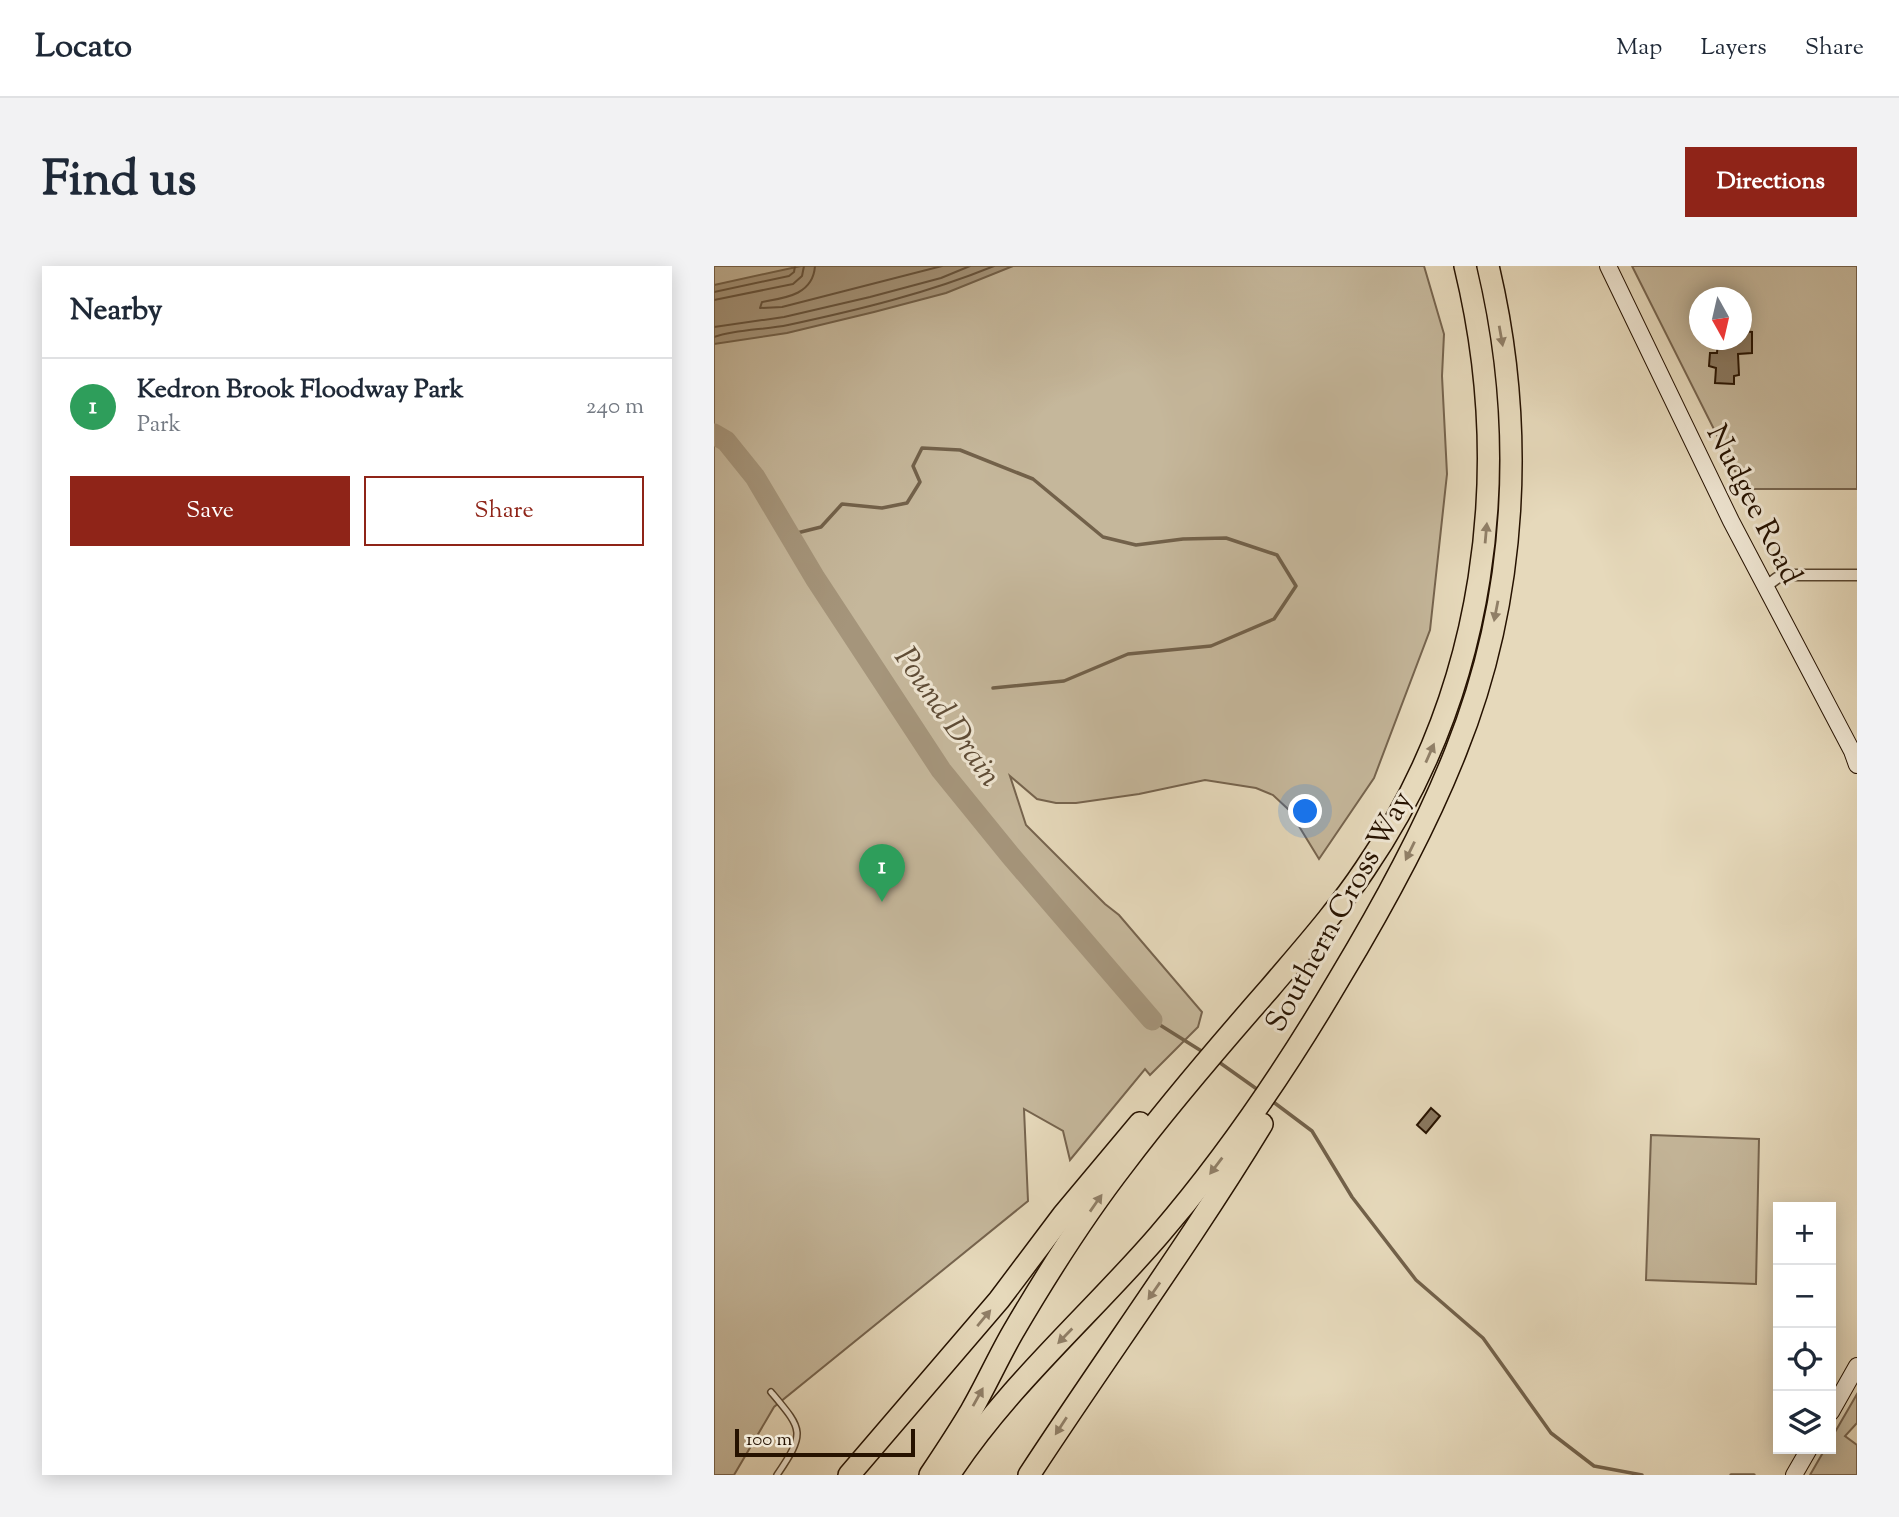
<!DOCTYPE html>
<meta charset="utf-8">
<style>
body{margin:0;font-family:"Sorts Mill Goudy",serif;background:#f2f2f3;color:#1f2937}
.controls{position:absolute;right:21px;bottom:21px;display:grid;overflow:hidden;border-radius:0px;box-shadow:0 4px 18px #0003}
.controls button{width:63px;height:63px;display:grid;place-items:center;padding:0;border:0;border-bottom:2px solid #e0e1e3;background:#fff;color:#1f2937;font:35px sans-serif}
.compass{position:absolute;left:975px;top:21px;width:63px;height:63px;border-radius:50%;background:#fff;box-shadow:0 4px 18px #0003;rotate:172deg}
.scale{position:absolute;left:21px;bottom:18px;width:180px;box-sizing:border-box;padding-left:7px;border:4px solid #261200;border-top:0;font-size:19px;line-height:24px;white-space:nowrap;color:#261200;-webkit-text-stroke:5px #efe6d3;paint-order:stroke}
.you{position:absolute;left:592px;top:546px;width:24px;height:24px;margin:-18px;border:5px solid #fff;border-radius:50%;background:#1a73e8;box-shadow:0 0 0 10px #1a73e833}
.badge{display:grid;place-items:center;width:46px;height:46px;border-radius:50%;background:#8f2418;color:#fff;font-size:23px;font-weight:700}
.pin{position:absolute;translate:-50% -58px;filter:drop-shadow(0 2px 4px #0008)}
.pin::after{content:'';position:absolute;top:37px;width:24px;height:21px;background:inherit;clip-path:polygon(0 0,100% 0,50% 100%)}
.list{margin:0;padding:0;list-style:none}
h2{display:flex;justify-content:space-between;align-items:center;height:91px;margin:0;padding:0 28px;font-size:30px}
h2 small{font-size:23px;font-weight:400;color:#747a83}
.list li{display:grid;grid-template-columns:46px 1fr auto;gap:21px;align-items:center;box-sizing:border-box;height:98px;padding:0 28px;border-top:2px solid #e0e1e3}
.list b{display:block;font-size:26px;white-space:nowrap}
.list p{margin:0;font-size:23px;white-space:nowrap;color:#747a83}
.list em{font-size:23px;font-style:normal;color:#747a83}
.actions{display:flex;gap:14px;padding:21px 28px}
.actions a{flex:1;padding:16px 0;border:2px solid #8f2418;border-radius:0px;text-align:center;font-size:24px;color:#8f2418}
.actions .main{background:#8f2418;color:#fff}
.icon{flex:none;width:38px;height:38px;fill:none;stroke:currentColor;stroke-width:2;stroke-linecap:round;stroke-linejoin:round}
.map{position:relative;flex:none;width:1143px;height:1209px;overflow:hidden;border-radius:0px}
header{display:flex;align-items:center;gap:42px;box-sizing:border-box;height:98px;padding:0 35px;background:#fff;border-bottom:2px solid #e0e1e3}
header strong{font-size:33px}
nav{display:flex;gap:38px;margin-inline-start:auto;font-size:24px}
.intro{display:flex;align-items:center;justify-content:space-between;box-sizing:border-box;height:168px;padding:0 42px}
h1{margin:0;font-size:49px}
.button{padding:18px 32px;border-radius:0px;background:#8f2418;color:#fff;font-size:24px;font-weight:700}
main{display:flex;gap:42px;padding:0 42px}
aside{flex:1;background:#fff;border-radius:0px;box-shadow:0 4px 18px #0003}
.map>svg:first-child{display:block}
.green{fill:#c5b79b;stroke:#76644e;stroke-width:2;fill-rule:evenodd}
.water{fill:#a5957b;stroke:#72614a;stroke-width:2}
.lines{fill:none;stroke-linecap:round;stroke-linejoin:round}
.shore{stroke:#66543e;stroke-width:2}
.stream{stroke:#72614a;stroke-width:3.5}
.river{stroke:#a5957b;stroke-width:21}
.building{fill:#8a7961;stroke:#261200;stroke-width:2}
.lane-casing{stroke:#56442f;stroke-width:8}
.street-casing{stroke:#56442f;stroke-width:13}
.secondary-casing{stroke:#261200;stroke-width:18}
.highway-casing{stroke:#261200;stroke-width:24}
.lane{stroke:#efe6d3;stroke-width:5}
.street{stroke:#efe6d3;stroke-width:10}
.secondary{stroke:#efe6d3;stroke-width:16}
.highway{stroke:#e6d9bb;stroke-width:21}
.oneway{fill:#907f67}
.labels{text-anchor:middle;stroke-width:6;stroke-linejoin:round;paint-order:stroke}
.street-label{font-size:30px;fill:#261200;stroke:#efe6d3}
.water-label{font-size:32px;font-style:italic;fill:#5f4d37;stroke:#efe6d3}
</style>
<header>
<strong>Locato</strong>
<nav><a>Map</a><a>Layers</a><a>Share</a></nav>
</header>
<div class="intro"><h1>Find us</h1><a class="button">Directions</a></div>
<main>
<aside>
<h2>Nearby<small></small></h2>
<ul class="list">
<li><span class="badge" style="background:#2e9e5b">1</span><div><b>Kedron Brook Floodway Park</b><p>Park</p></div><em>240 m</em></li>
</ul>
<div class="actions"><a class="main">Save</a><a>Share</a></div>
</aside>
<div class="map">
<svg width="1143" height="1209" viewBox="0 0 1143 1209">
<rect width="100%" height="100%" fill="#e6d9bb"/>
<filter id="stains"><feTurbulence type="fractalNoise" baseFrequency=".00286" numOctaves="4"/><feColorMatrix values="0 0 0 0 .2 0 0 0 0 .09 0 0 0 0 .02 0 0 0 .5 -.17"/></filter>
<radialGradient id="worn" r=".72"><stop offset=".6" stop-color="#630" stop-opacity="0"/><stop offset="1" stop-color="#630" stop-opacity=".3"/></radialGradient>
<g class="green">
<path d="M0 0H710L730 68 728 110 733 208 716 364 660 512 605 593 575 544 559 529 542 522 491 514 425 528 362 537H342L323 533 296 510 312 559 391 638 405 649 488 746 484 761 436 809 431 803 356 894 349 865 310 843 314 935 60 1141 20 1209H0Z"/>
<path d="M918 0H1143V223H1030ZM986 32H1028V74H986Z"/>
<path d="M937 869 1045 873 1042 1018 932 1014Z"/>
<path d="M1143 1128V1157L1131 1170 1143 1179V1209H1096L1111 1183H1117V1173Z"/>
</g>
<path class="water" d="M87 0H299L232 27 160 46 73 67 0 78V19Z"/>
<g class="lines">
<g class="shore">
<path d="M101 0C99 29 71 32 48 36L46 42 68 41 228 0"/>
<path d="M0 26 75 10 80 6 81 0"/>
<path d="M0 34 79 18 88 10 90 0"/>
<path d="M0 61 70 51 156 31 227 12 256 0"/>
<path d="M0 71C24 63 50 64 74 59 144 44 214 27 280 0"/>
</g>
<g class="stream">
<path d="M75 269 107 261 128 238 168 242 193 237 206 216 199 200 208 182 246 184 319 213 389 271 422 279 469 273 512 272 563 289 582 320 560 353 497 380 414 388 350 415 279 422"/>
<path d="M438 754 489 786"/>
<path d="M502 794 547 826"/>
<path d="M558 835 598 865 638 931 702 1014 769 1072 837 1167 880 1200 928 1209"/>
<path d="M1017 1209H1040"/>
</g>
<path class="river" d="M0 168 12 175 41 211 101 312 227 504 296 589 438 754"/>
</g>
<g class="building">
<path d="M1027 65 1038 66V87L1024 88 1025 109 1020 110V118L1001 117 1002 102 995 100 996 87H1003L1004 74H1027Z"/>
<path d="M717 842 726 850 712 867 703 859Z"/>
</g>
<g class="lines">
<defs>
<path id="lane" d="M57 1126C89 1164 92 1166 63 1209"/>
<path id="street" d="M1051 321 1063 312 1073 309H1143"/>
<g id="secondary">
<path d="M894 0 1017 255 1138 485 1143 499"/>
<path d="M1117 1146 1143 1100"/>
<path d="M1080 1209 1095 1183"/>
</g>
<g id="highway">
<path d="M135 1209 285 1034 349 949 426 857"/>
<path d="M216 1209C230 1188 244 1167 257 1145 272 1119 284 1092 299 1066 333 1008 369 951 410 898 456 837 506 779 556 722 589 683 623 645 651 603 772 426 801 206 751 0"/>
<path d="M235 1209C294 1119 376 1049 445 969 514 889 572 803 625 713 669 640 711 564 742 485 804 331 812 160 774 0"/>
<path d="M315 1209C392 1091 475 978 548 858"/>
</g>
</defs>
<use href="#lane" class="lane-casing"/>
<use href="#street" class="street-casing"/>
<use href="#secondary" class="secondary-casing"/>
<use href="#highway" class="highway-casing"/>
<use href="#lane" class="lane"/>
<use href="#street" class="street"/>
<use href="#secondary" class="secondary"/>
<use href="#highway" class="highway"/>
</g>
<defs><path id="oneway-solid" d="M-6-.8H1V-3.2L6.5 0L1 3.2V.8H-6Z" transform="scale(1.75)"/></defs>
<g class="oneway">
<use href="#oneway-solid" transform="translate(787 70) rotate(80)"/>
<use href="#oneway-solid" transform="translate(772 267) rotate(-85)"/>
<use href="#oneway-solid" transform="translate(782 345) rotate(101)"/>
<use href="#oneway-solid" transform="translate(716 487) rotate(-66)"/>
<use href="#oneway-solid" transform="translate(696 585) rotate(116)"/>
<use href="#oneway-solid" transform="translate(502 900) rotate(127)"/>
<use href="#oneway-solid" transform="translate(382 937) rotate(-55)"/>
<use href="#oneway-solid" transform="translate(440 1025) rotate(125)"/>
<use href="#oneway-solid" transform="translate(270 1052) rotate(-50)"/>
<use href="#oneway-solid" transform="translate(351 1070) rotate(134)"/>
<use href="#oneway-solid" transform="translate(264 1131) rotate(-61)"/>
<use href="#oneway-solid" transform="translate(347 1160) rotate(123)"/>
</g>
<g class="labels">
<g class="street-label">
<text transform="translate(1041 238) rotate(63)" y="10">Nudgee Road</text>
<text transform="translate(624 645) rotate(-61)" y="10">Southern Cross Way</text>
</g>
<g class="water-label">
<text transform="translate(235 450) rotate(55)" y="11">Pound Drain</text>
</g>
</g>
<rect width="100%" height="100%" filter="url(#stains)"/>
<rect width="100%" height="100%" fill="url(#worn)"/>
</svg>
<div class="controls">
<button>+</button>
<button>−</button>
<button><svg class="icon" aria-label="locate" viewBox="0 0 24 24"><circle cx="12" cy="12" r="6"/><path d="M12 2v4M12 18v4M2 12h4M18 12h4"/></svg></button>
<button><svg class="icon" aria-label="layers" viewBox="0 0 24 24"><path d="M12 4l9 5-9 5-9-5zM3 14l9 5 9-5"/></svg></button>
</div>
<svg class="compass" viewBox="-18 -18 36 36"><path d="M0-13l5 13h-10z" fill="#e53935"/><path d="M0 13l5-13h-10z" fill="#747a83"/></svg>
<div class="scale">100 m</div>
<div class="you"></div>
<div class="pin badge" style="left:168px;top:636px;background:#2e9e5b">1</div>
</div>
</main>
